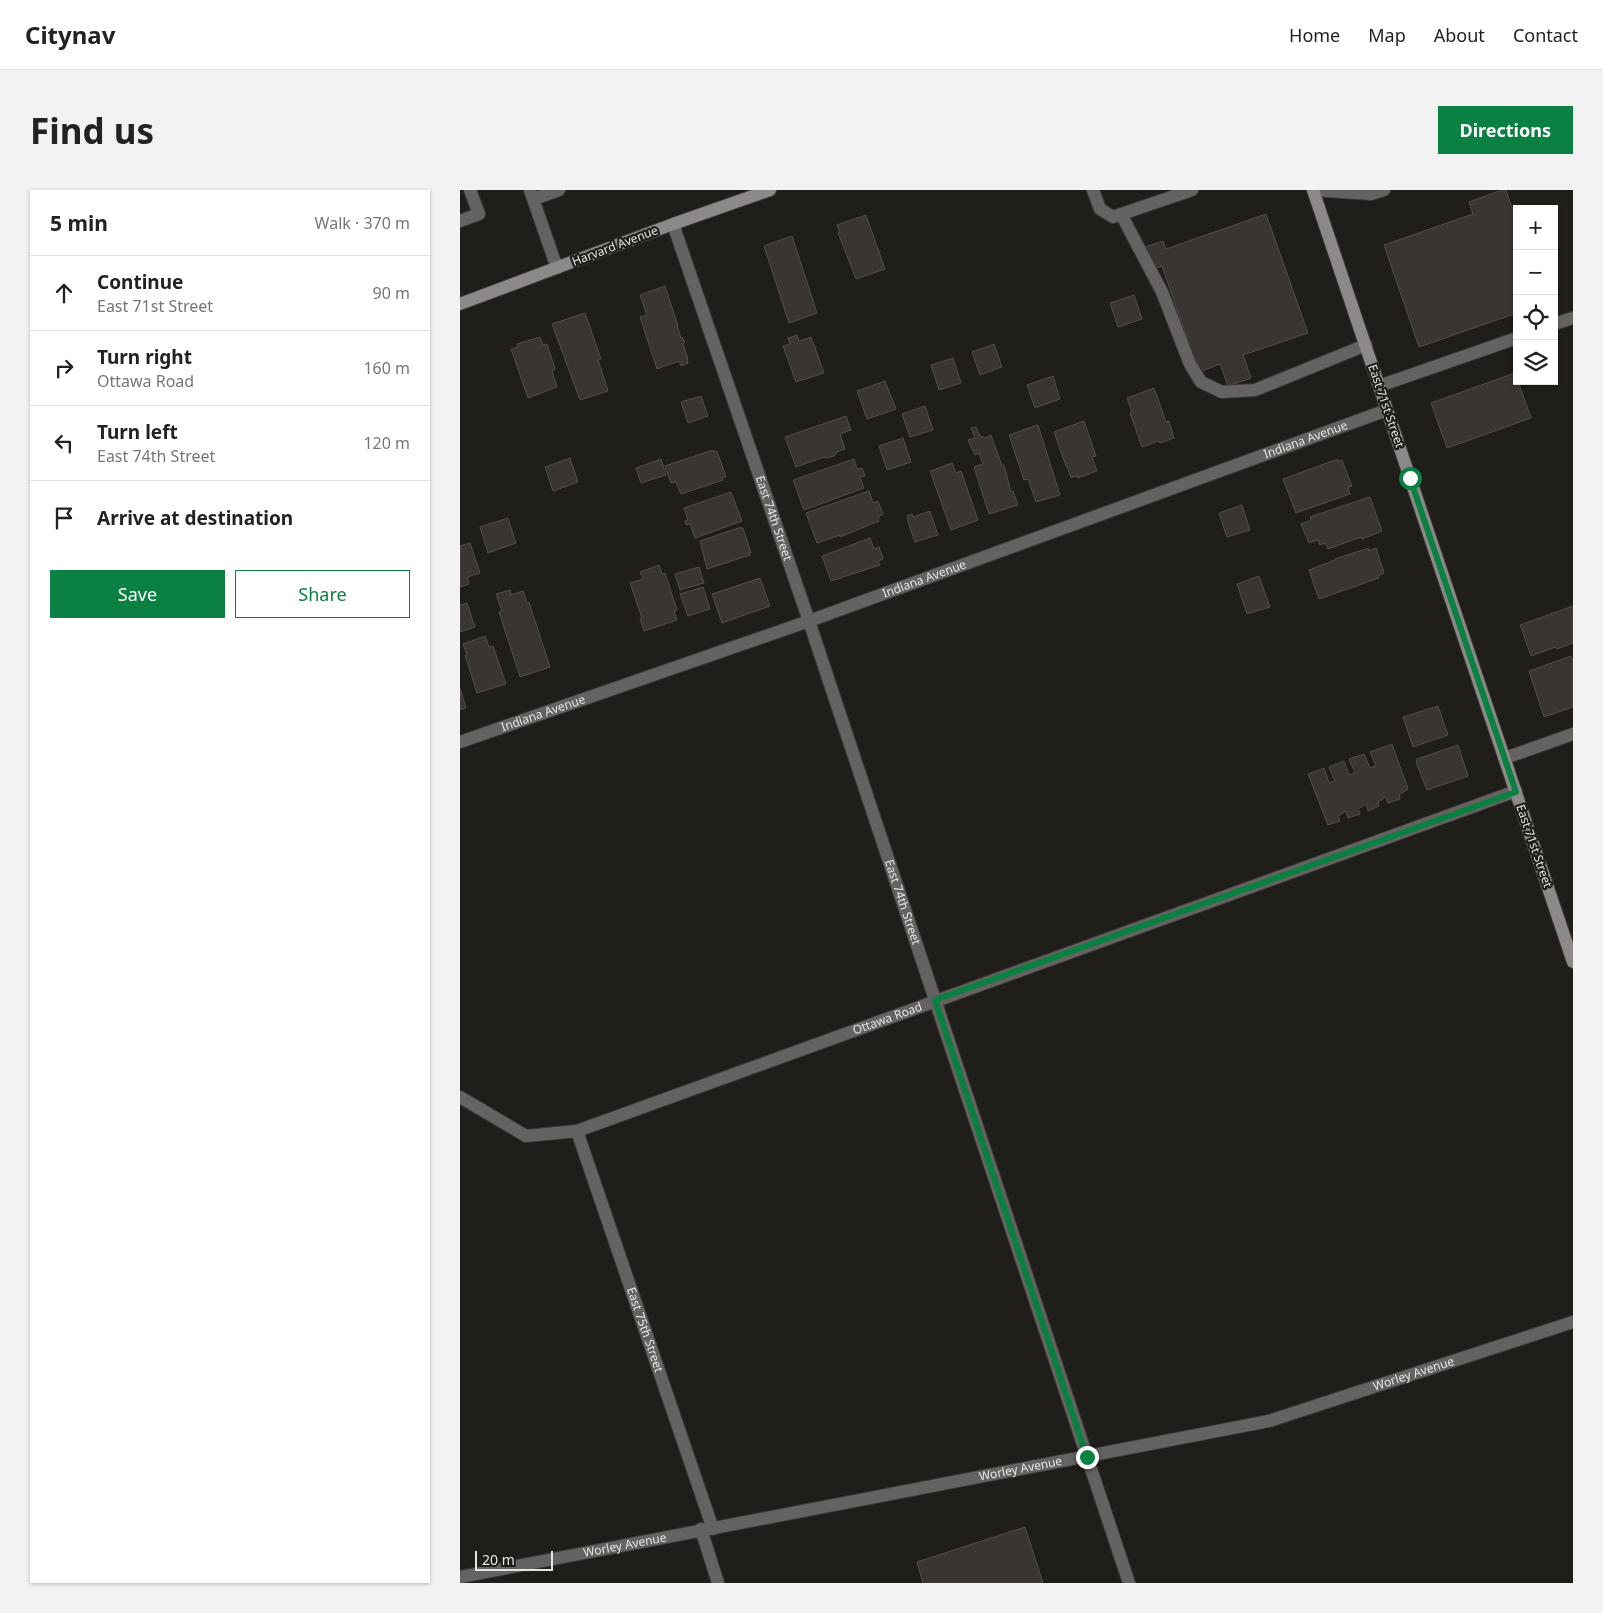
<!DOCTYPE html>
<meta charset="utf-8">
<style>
body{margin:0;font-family:"Noto Sans",sans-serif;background:#f2f2f2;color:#222}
.controls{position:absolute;right:15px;top:15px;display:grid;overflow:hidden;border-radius:0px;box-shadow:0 1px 4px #0004}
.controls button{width:45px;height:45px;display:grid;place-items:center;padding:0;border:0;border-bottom:1px solid #e0e0e0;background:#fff;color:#222;font:25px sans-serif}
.scale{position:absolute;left:15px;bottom:12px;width:78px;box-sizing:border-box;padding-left:5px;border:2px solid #e6e5e3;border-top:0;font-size:14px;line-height:18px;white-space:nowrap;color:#e6e5e3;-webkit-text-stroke:4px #1f1e1a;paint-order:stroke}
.stop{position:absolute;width:15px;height:15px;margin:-11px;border:4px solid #0b8043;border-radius:50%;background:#fff}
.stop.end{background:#0b8043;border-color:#fff;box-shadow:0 1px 5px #0008}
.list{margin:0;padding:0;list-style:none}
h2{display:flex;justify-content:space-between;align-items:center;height:65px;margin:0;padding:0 20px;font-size:21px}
h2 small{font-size:16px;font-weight:400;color:#767676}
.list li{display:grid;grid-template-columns:32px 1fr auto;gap:15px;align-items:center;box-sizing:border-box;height:75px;padding:0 20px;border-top:1px solid #e0e0e0}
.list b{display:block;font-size:19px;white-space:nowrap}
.list p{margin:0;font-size:16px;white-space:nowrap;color:#767676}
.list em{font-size:16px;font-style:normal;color:#767676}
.actions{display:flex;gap:10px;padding:15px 20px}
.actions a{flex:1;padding:11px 0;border:1px solid #0b8043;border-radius:0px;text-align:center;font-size:18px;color:#0b8043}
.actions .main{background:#0b8043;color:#fff}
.icon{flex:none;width:28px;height:28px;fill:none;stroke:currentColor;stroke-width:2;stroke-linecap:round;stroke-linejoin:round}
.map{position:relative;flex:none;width:1113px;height:1393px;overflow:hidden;border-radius:0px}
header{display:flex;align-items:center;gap:30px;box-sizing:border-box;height:70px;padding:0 25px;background:#fff;border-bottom:1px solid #e0e0e0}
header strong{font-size:24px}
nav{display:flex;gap:28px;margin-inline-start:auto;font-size:18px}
.intro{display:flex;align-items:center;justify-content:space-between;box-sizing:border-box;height:120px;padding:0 30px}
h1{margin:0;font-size:35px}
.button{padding:12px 22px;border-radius:0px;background:#0b8043;color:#fff;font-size:18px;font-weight:700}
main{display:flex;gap:30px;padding:0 30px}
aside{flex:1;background:#fff;border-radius:0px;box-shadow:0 1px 4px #0004}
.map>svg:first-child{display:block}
.building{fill:#3a3533;stroke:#534e4c}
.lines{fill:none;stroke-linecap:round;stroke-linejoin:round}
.lane-casing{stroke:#3b3a36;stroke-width:14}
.street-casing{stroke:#3b3a36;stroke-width:14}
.secondary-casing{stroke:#3b3a36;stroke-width:14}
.lane{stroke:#656262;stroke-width:12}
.street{stroke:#656262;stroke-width:12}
.secondary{stroke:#8e8989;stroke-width:12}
.route{stroke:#0b8043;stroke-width:6}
.labels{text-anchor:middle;stroke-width:4.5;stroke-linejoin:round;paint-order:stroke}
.street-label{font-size:12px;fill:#e6e5e3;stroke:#1f1e1a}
</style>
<header>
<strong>Citynav</strong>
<nav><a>Home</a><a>Map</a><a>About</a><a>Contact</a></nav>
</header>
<div class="intro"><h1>Find us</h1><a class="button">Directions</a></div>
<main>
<aside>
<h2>5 min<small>Walk · 370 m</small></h2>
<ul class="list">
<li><svg class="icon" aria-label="ahead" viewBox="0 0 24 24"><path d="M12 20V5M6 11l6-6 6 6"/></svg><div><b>Continue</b><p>East 71st Street</p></div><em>90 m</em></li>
<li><svg class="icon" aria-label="right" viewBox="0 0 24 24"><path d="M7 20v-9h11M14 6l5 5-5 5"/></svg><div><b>Turn right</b><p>Ottawa Road</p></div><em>160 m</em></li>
<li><svg class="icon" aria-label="left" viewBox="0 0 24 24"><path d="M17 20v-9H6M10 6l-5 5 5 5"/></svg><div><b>Turn left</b><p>East 74th Street</p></div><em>120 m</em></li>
<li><svg class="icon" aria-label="arrive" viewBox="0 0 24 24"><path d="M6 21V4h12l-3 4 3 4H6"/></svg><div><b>Arrive at destination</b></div></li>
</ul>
<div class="actions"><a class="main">Save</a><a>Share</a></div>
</aside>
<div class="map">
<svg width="1113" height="1393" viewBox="0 0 1113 1393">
<rect width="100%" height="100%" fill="#1f1e1a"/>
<g class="building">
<path d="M1042 0H1046L1057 32V103L1055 104 1057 109V123L959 157 924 55 1013 24 1009 12Z"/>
<path d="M806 24 848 143 783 165 791 188 768 196 760 174 739 182 702 76 693 79 685 57 703 51 706 59Z"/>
<path d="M406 25 425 79 396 89 378 43 380 42 377 35Z"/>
<path d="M332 46 357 123 329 133 304 56Z"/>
<path d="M205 96 218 136H217L221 148 222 147 225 152 223 154 228 169H227L228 173 221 176 219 171 197 179 180 127 187 125 180 105Z"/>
<path d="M674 105 682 129 658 137 650 113Z"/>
<path d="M125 123 141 169 138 170 148 201 120 210 92 134Z"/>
<path d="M337 145 339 151 351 147 364 183 336 192 323 156 330 154 328 148Z"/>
<path d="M80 147 83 155 87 154 95 179 92 181 97 197 68 208 51 159 58 157 57 154Z"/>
<path d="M534 154 542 177 520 185 512 162Z"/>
<path d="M493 168 501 193 479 200 471 175Z"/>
<path d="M1055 183 1071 228 987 258 971 213Z"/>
<path d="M593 186 600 209 575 218 567 195Z"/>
<path d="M425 191 436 219 407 229 397 201Z"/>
<path d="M694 198 706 232 709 231 714 248 700 253 699 251 682 257 670 223 672 222 667 208Z"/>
<path d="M241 206 248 226 228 233 221 212Z"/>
<path d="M465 216 473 240 450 247 442 224Z"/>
<path d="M386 226 391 240 380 244 385 259 377 262 374 266 367 268 364 267 336 277 325 247Z"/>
<path d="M624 231 636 266 632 267 637 281 618 288 617 286 611 288 607 276H606L594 242Z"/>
<path d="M578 235 600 305 576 312 568 289 564 290 549 245Z"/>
<path d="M516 237 520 246 525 248 531 245 542 276 544 275 551 302 553 301 558 315 529 324 514 277 523 274 519 263 515 265 508 250 515 248 511 238Z"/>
<path d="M443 248 451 272 427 280 419 256Z"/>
<path d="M253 260 254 262 257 261 266 287 262 288 263 290 221 304 216 292 211 293 205 276Z"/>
<path d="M110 268 118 292 93 301 85 277Z"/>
<path d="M201 269 206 285 181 293 176 278Z"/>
<path d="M394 269 397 279 402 278 405 286 400 287 404 298 344 320 333 290Z"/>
<path d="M878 269V272L882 270 892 296 888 297 890 304 836 323 823 289Z"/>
<path d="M492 273 496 283 501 281 518 330 491 340 470 281Z"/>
<path d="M409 301 413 313 418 311 423 324 418 327 419 331 380 347V345L357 353 346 323Z"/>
<path d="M271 302 282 331 235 348 230 334 226 335 225 331 228 330 224 318Z"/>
<path d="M910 307 922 341 902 349 901 347 868 359 865 353 860 355 858 350 849 353 841 334 851 330 850 327Z"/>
<path d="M782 315 790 340 767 347 759 323Z"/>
<path d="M470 321 478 345 455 352 447 329 448 328 447 326 452 324 453 327Z"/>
<path d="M48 328 56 353 28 363 20 337Z"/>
<path d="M281 337V339L283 338 291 363H289L290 365 247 379 240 351Z"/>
<path d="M410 348 414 359 419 357 423 369 418 371 420 375 371 391 362 366Z"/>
<path d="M10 353 20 383 7 387 9 394 0 397V356Z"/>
<path d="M909 358V361L916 358 924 383 918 386 919 388 859 409 849 380 875 370V369Z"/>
<path d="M199 375 202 384 205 383 217 420 214 421 217 430 184 441 180 428H182L170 393 183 389 180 382Z"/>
<path d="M239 377 244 393 220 400 215 384Z"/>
<path d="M799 386 810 417 787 424 777 394Z"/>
<path d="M300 388 310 416 262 433 252 404Z"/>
<path d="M243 397 250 419 228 426 220 404Z"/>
<path d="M50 400 51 405 63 401 67 413 69 412 90 477 60 487 39 422 42 421 36 404Z"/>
<path d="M7 413 15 437 0 442V415Z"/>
<path d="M1113 416V453L1097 459 1096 457 1071 466 1060 435Z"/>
<path d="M25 446 29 457 33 456 46 494 17 503 5 465H7L3 454Z"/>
<path d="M1111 466 1113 471V517L1084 527 1069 481Z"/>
<path d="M0 498 6 518 0 520Z"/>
<path d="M978 516 988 545 953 557 943 527Z"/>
<path d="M932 554 948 599 939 605 940 609 928 613 926 607 918 612 919 616 908 621 906 614 898 619 900 624 888 628 886 621 884 622 882 624 878 626 880 631 868 635 848 584 864 578 869 593 875 591 869 577 884 571 889 585 895 583 889 569 904 564 910 578 916 576 910 562Z"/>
<path d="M998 555 1008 586 967 600 956 572 957 571V569Z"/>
<path d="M565 1337 583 1393H463L457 1372Z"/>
</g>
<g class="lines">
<defs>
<g id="lane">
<path d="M633 0 640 19 653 27 732 0"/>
<path d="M853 0 911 4 924 0"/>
<path d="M74 9 99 0"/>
<path d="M661 24 702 102 730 174 741 192 762 202 795 200 906 155"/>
<path d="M0 31 19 24 10 0"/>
</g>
<g id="street">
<path d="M70 0 97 78"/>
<path id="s1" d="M213 34 349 431 669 1393"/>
<path d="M1094 134 1113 128"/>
<path d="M919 196 1057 148"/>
<path id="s2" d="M0 552 349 431 927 220"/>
<path d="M1045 568 1113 544"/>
<path id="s3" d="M0 907 66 946 117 941 1056 601"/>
<path id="s4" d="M117 941 253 1339"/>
<path d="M241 1339 258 1393"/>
<path id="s5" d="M0 1387 809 1231 1113 1132"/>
</g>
<g id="secondary">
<path d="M853 0 1113 772"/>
<path d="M0 114 213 34 310 0"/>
</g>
</defs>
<use href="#lane" class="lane-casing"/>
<use href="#street" class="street-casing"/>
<use href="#secondary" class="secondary-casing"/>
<use href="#lane" class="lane"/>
<use href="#street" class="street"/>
<use href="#secondary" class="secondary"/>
</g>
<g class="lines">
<path class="route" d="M627 1267 475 810 1056 602 950 288"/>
</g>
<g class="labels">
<g class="street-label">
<text transform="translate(155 56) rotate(-21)" y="4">Harvard Avenue</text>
<text transform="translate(926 216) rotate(71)" y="4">East 71st Street</text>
<text dy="4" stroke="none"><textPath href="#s2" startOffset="898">Indiana Avenue</textPath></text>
<text dy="4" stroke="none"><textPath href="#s1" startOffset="311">East 74th Street</textPath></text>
<text dy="4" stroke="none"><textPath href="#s2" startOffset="492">Indiana Avenue</textPath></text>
<text dy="4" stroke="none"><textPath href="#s2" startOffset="88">Indiana Avenue</textPath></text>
<text transform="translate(1074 656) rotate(71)" y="4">East 71st Street</text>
<text dy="4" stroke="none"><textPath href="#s1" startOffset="716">East 74th Street</textPath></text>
<text dy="4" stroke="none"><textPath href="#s3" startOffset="458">Ottawa Road</textPath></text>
<text dy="4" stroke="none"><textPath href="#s4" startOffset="210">East 75th Street</textPath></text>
<text dy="4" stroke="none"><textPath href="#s5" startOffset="976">Worley Avenue</textPath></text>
<text dy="4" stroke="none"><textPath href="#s5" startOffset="571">Worley Avenue</textPath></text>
<text dy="4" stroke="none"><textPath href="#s5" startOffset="168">Worley Avenue</textPath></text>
</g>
</g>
</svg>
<div class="controls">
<button>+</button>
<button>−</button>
<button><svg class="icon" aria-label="locate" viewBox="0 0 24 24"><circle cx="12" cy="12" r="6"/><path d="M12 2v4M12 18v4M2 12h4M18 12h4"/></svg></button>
<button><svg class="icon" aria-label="layers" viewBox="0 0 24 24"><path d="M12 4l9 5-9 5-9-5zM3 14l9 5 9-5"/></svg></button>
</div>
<div class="scale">20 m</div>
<div class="stop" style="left:950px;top:288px"></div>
<div class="stop end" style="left:627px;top:1267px"></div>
</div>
</main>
